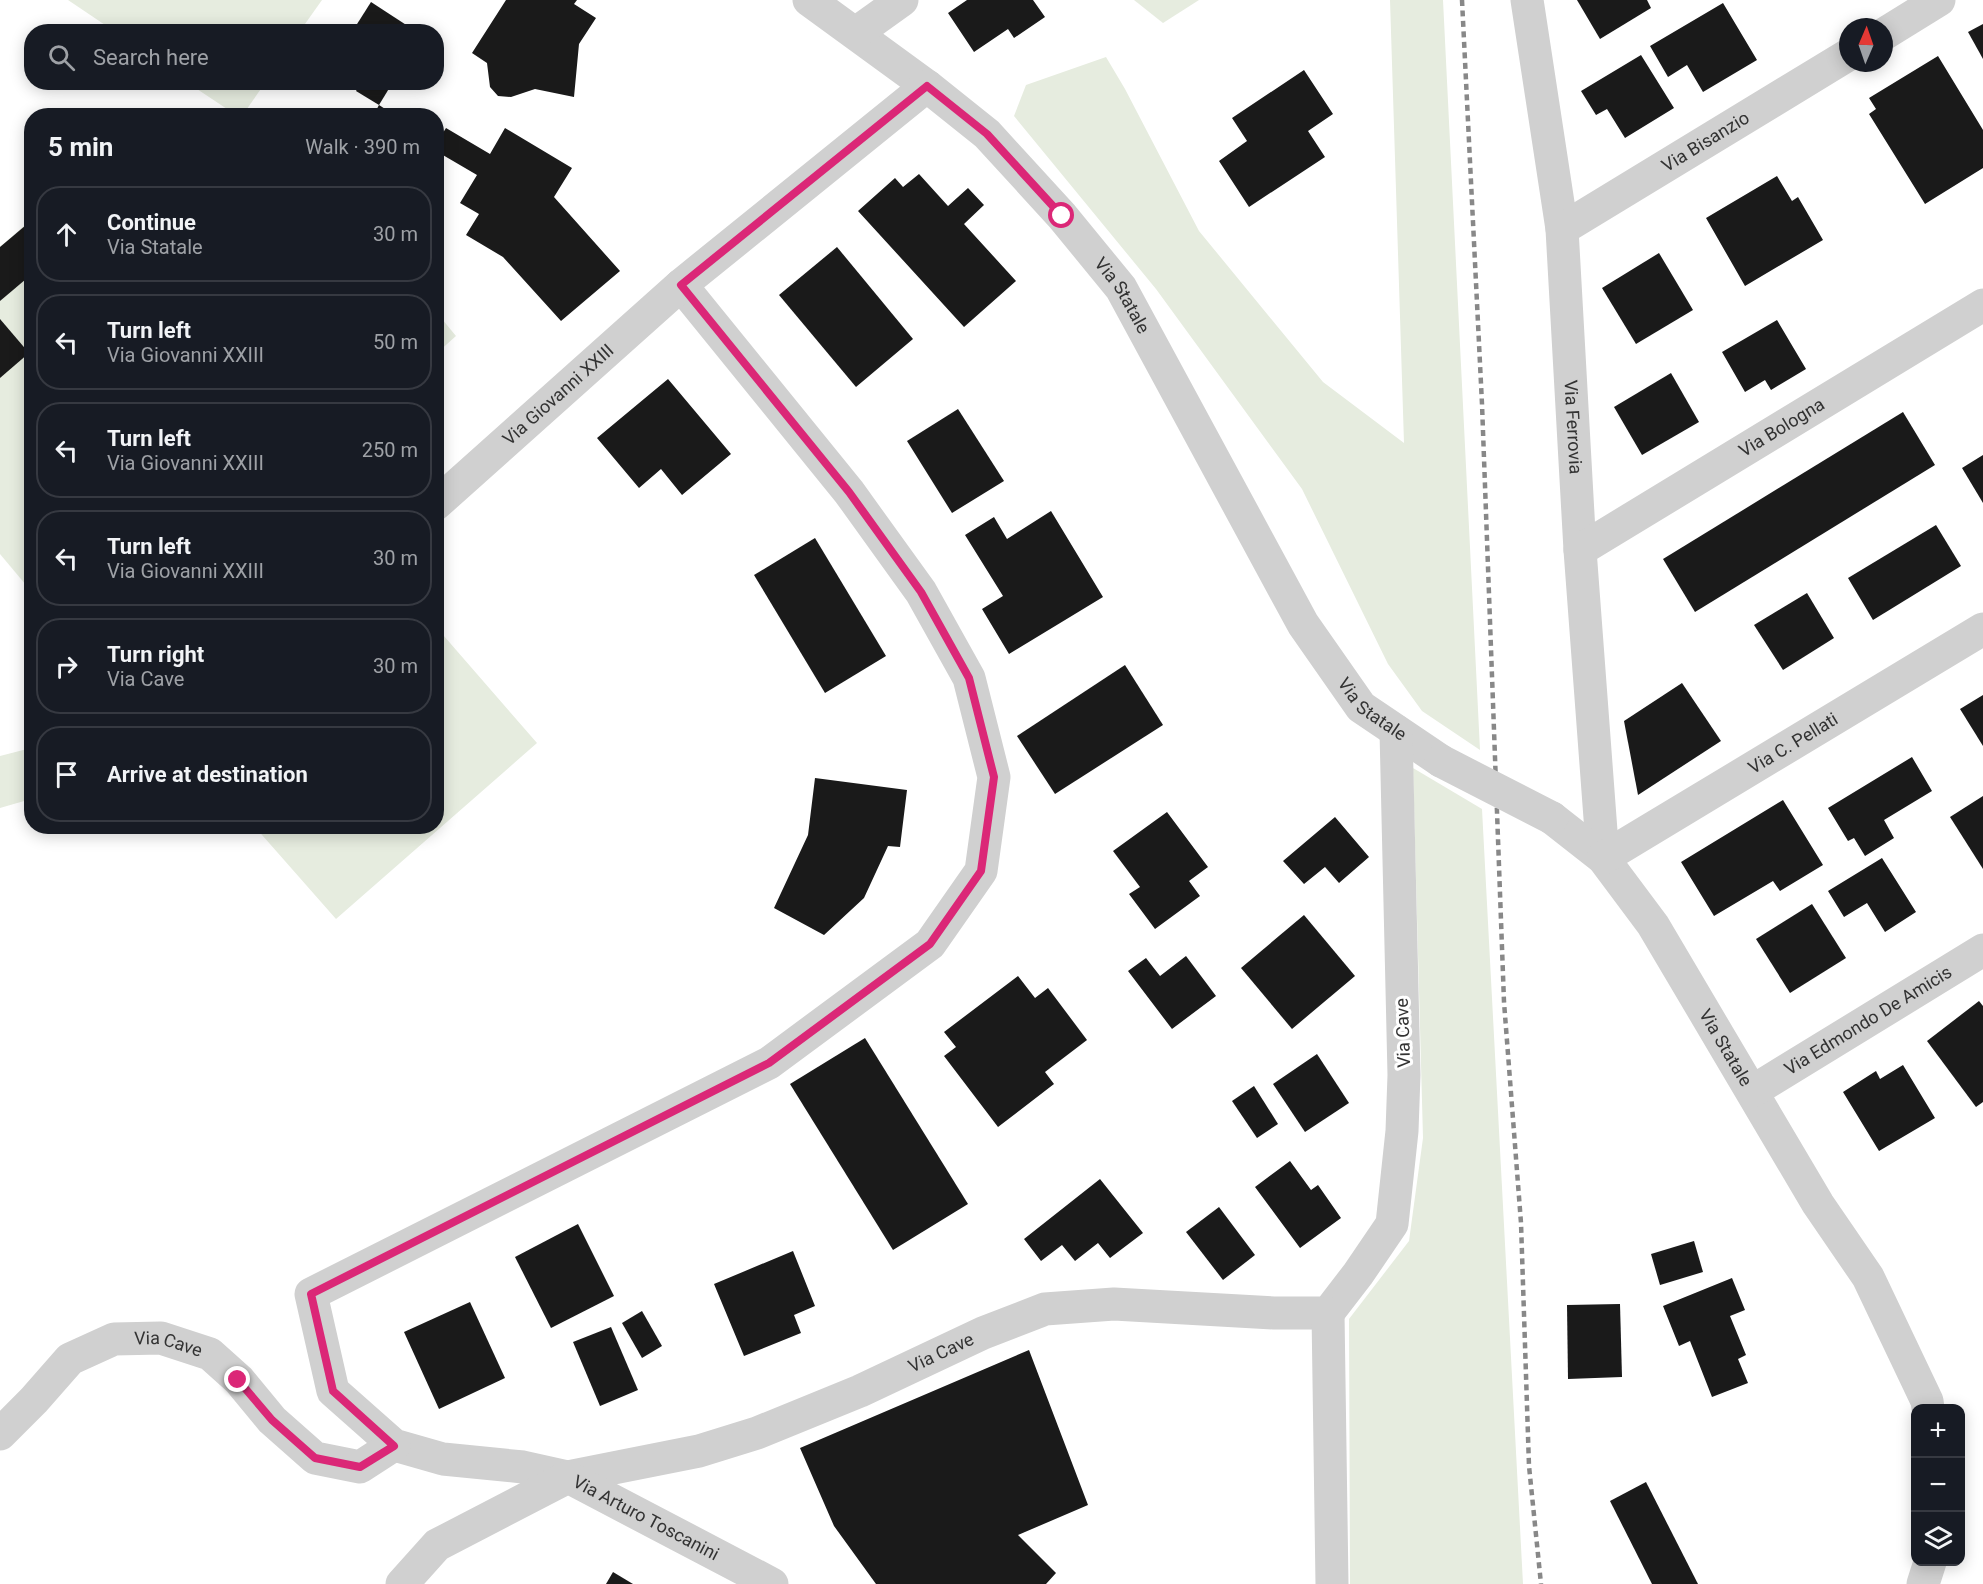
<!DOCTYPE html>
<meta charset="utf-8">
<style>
body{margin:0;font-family:Roboto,sans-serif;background:#242831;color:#f1f3f6}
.controls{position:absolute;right:18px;bottom:18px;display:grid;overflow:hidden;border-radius:12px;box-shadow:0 3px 15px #0003}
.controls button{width:54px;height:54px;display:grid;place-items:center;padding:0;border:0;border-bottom:2px solid #363941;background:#171b24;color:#f1f3f6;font:30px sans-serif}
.compass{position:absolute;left:1839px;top:18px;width:54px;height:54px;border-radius:50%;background:#171b24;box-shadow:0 3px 15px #0003;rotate:2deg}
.stop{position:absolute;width:18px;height:18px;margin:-14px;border:4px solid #db2777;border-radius:50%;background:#fff}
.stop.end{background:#db2777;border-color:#fff;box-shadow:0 2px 6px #0008}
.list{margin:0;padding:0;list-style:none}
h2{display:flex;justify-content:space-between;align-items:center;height:78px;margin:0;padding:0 24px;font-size:26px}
h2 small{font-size:20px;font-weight:400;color:#9ea1a6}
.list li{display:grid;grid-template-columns:39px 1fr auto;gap:18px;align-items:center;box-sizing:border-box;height:96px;margin:0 12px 12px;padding:0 12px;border:2px solid #363941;border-radius:24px}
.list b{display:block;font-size:22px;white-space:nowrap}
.list p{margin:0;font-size:20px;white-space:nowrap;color:#9ea1a6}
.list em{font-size:20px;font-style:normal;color:#9ea1a6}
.icon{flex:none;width:33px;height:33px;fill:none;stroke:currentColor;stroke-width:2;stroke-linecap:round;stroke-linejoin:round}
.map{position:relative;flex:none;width:1983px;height:1584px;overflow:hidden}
.search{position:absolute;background:#171b24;box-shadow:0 3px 15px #0003;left:24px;top:24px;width:420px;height:66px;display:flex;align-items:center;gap:15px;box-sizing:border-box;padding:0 21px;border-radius:24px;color:#9ea1a6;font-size:22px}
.panel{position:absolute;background:#171b24;box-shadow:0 3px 15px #0003;left:24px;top:108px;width:420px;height:726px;border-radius:24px}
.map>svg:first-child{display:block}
.green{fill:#e6ecdf}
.building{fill:#1a1a1a}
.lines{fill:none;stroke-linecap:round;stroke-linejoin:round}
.minor{stroke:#d0d0d0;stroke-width:33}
.rail{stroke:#888;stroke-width:4.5;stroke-dasharray:6 4.5;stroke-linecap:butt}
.minor-bridge{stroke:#d0d0d0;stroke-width:33}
.route{stroke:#db2777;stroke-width:8}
.labels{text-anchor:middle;stroke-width:6;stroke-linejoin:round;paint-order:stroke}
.street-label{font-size:18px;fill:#333;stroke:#fff}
</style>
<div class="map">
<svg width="1983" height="1584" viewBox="0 0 1983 1584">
<rect width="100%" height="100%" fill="#fff"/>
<g class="green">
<path d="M68 0H322L300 31H114Z"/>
<path d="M1134 0H1199L1163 23Z"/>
<path d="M1390 0H1443L1480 750 1422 711 1388 664 1302 489 1156 289 1014 116 1026 85 1106 57 1125 89 1199 231 1323 382 1404 443Z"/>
<path d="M188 83H265L242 116 236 115Z"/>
<path d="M31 220V591L0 554V247Z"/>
<path d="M437 313 456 336 437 353H436Z"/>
<path d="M437 628 537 743 336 919 255 827 436 826Z"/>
<path d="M31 748V799L0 808V756Z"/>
<path d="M1413 768 1482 809 1523 1584H1350L1349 1319 1409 1241 1423 1138Z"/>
</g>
<g class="building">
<path d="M506 0H577L574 4 596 18 579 44 574 97 535 89 511 97 498 96 490 87 487 63 472 53Z"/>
<path d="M967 0H1033L1045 17 1014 38 1008 29 974 52 948 13Z"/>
<path d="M1577 0H1647L1651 8 1600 39Z"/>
<path d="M371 2 417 32H352Z"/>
<path d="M1723 3 1757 60 1703 92 1687 65 1668 77 1650 46Z"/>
<path d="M1983 24V59L1968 32Z"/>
<path d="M1641 55 1674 108 1625 138 1607 109 1596 115 1581 91Z"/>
<path d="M1938 56 1983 130V168L1925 204 1869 114 1876 109 1869 98Z"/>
<path d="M1304 70 1333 114 1308 131 1325 157 1249 207 1219 161 1247 141 1232 118Z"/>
<path d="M361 82H393L379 105 356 91Z"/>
<path d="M379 105 396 116H373Z"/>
<path d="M446 128 490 154 505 128 572 168 554 197 620 271 561 321 503 257 466 235 479 214 460 203 477 175 436 151V144Z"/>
<path d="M919 174 948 206 968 188 984 205 964 224 1016 281 964 327 858 211 895 178 903 187Z"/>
<path d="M1777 176 1792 201 1798 197 1823 240 1745 286 1706 218Z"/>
<path d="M32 220V274L0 301V247Z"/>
<path d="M837 247 913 339 856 387 779 295Z"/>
<path d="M1659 253 1693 310 1636 344 1602 288Z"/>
<path d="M0 319 29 353 0 378Z"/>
<path d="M1777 320 1806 369 1771 390 1765 380 1745 392 1722 352Z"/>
<path d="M1671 373 1699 422 1642 455 1614 407Z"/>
<path d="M668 379 731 454 682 495 661 469 639 488 597 438Z"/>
<path d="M958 409 1004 481 952 513 907 441Z"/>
<path d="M1903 412 1935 465 1695 612 1663 559Z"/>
<path d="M1983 455V503L1962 468Z"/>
<path d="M1051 511 1103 597 1009 654 982 609 1003 596 965 535 994 517 1007 539Z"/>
<path d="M1936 525 1961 566 1873 620 1848 578Z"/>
<path d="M815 538 886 656 825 693 754 575Z"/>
<path d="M1807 593 1834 638 1783 670 1754 625Z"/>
<path d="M1125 665 1163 725 1055 794 1017 736Z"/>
<path d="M1682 683 1721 741 1638 795 1624 721Z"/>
<path d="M1983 695V746L1960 709Z"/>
<path d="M1912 757 1932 791 1884 820 1894 838 1865 856 1854 838 1848 841 1828 808Z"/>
<path d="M815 778 907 790 900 847 888 846 864 898 824 935 774 908 808 835Z"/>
<path d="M1983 796V869L1950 817Z"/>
<path d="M1783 800 1823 865 1780 891 1773 881 1714 916 1681 862Z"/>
<path d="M1167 812 1208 867 1189 881 1200 896 1155 929 1129 894 1140 887 1113 851Z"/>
<path d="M1335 817 1369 857 1339 883 1325 867 1304 884 1283 861Z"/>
<path d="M1882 858 1916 912 1885 932 1867 903 1844 917 1828 891Z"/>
<path d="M1812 904 1846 958 1790 993 1756 939Z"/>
<path d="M1304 915 1355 976 1292 1029 1241 968Z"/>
<path d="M1186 956 1216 996 1172 1029 1128 971 1146 958 1160 976Z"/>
<path d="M1018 976 1035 998 1048 988 1087 1040 1045 1072 1054 1084 998 1127 944 1056 956 1047 944 1032Z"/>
<path d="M1979 1001 1983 1006V1102L1976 1107 1927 1041Z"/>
<path d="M865 1038 968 1204 893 1250 790 1084Z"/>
<path d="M1317 1054 1349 1103 1305 1132 1273 1084Z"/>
<path d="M1903 1065 1935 1118 1879 1151 1843 1092 1876 1071 1880 1079Z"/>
<path d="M1254 1086 1278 1124 1257 1138 1232 1101Z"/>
<path d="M1290 1161 1311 1190 1318 1185 1341 1218 1300 1248 1255 1187Z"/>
<path d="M1100 1179 1143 1233 1110 1258 1098 1243 1075 1261 1062 1245 1041 1261 1024 1239Z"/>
<path d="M1219 1207 1255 1255 1223 1280 1186 1232Z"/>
<path d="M578 1224 614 1296 551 1328 515 1257Z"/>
<path d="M1694 1241 1703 1272 1660 1285 1651 1254Z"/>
<path d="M793 1251 815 1306 794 1315 801 1333 744 1356 714 1284Z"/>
<path d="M1732 1278 1745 1310 1730 1316 1746 1355 1738 1359 1748 1383 1712 1397 1690 1341 1679 1346 1663 1306Z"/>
<path d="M470 1302 505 1378 439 1409 404 1332Z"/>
<path d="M1620 1304 1622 1377 1568 1379 1567 1305Z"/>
<path d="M642 1311 662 1346 642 1358 622 1323Z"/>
<path d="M611 1327 638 1390 600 1406 573 1342Z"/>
<path d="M1029 1350 1088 1505 1018 1535 1056 1573 1046 1584H876L834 1526 800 1448Z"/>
<path d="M1646 1482 1698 1584H1652L1610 1501Z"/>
<path d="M613 1572 633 1584H606Z"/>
</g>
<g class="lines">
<g class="minor">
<path id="s1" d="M809 0 927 86 987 134 1062 216 1121 288 1303 624 1361 707 1441 761"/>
<path id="s2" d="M1527 0 1562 229 1580 550 1603 858"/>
<path d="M856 33 902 0"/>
<path d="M1884 34 1939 0"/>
<path id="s3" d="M1562 229 1848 55"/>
<path id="s4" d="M681 285 849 492 921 592 969 678 994 777 981 871 930 944 769 1063 311 1294 333 1391 394 1445 443 1459 523 1467 568 1477 699 1451 757 1433 860 1391 983 1333 1045 1309 1114 1304 1274 1313H1328L1358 1274 1392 1224 1402 1131 1404 1075 1396 731"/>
<path id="s5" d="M436 504 681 285 927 86"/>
<path id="s6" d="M1580 550 1983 305"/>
<path id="s7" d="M1552 818 1603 858 1653 925 1818 1204 1868 1277 1927 1401 1928 1408"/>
<path id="s8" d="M1603 858 1983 629"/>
<path id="s9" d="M1753 1091 1983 950"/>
<path d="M1328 1313 1332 1584"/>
<path id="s10" d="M0 1434 34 1400 70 1359 114 1339 161 1338 210 1354 239 1380 272 1420 315 1458 360 1467 394 1445"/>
<path id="s11" d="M402 1584 437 1545 568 1477 772 1584"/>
<path d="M1923 1584 1930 1562"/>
</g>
<path class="rail" d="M1462 0 1482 404 1504 1002 1521 1223 1529 1466 1541 1584"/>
<path class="minor-bridge" d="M1441 761 1552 818"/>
</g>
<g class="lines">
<path class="route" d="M238 1380 272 1420 315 1458 360 1467 394 1446 333 1391 311 1294 769 1063 930 944 981 871 994 777 969 678 921 592 849 492 681 285 927 86 987 134 1062 216"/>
</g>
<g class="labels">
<g class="street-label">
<text dy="6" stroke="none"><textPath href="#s3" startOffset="168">Via Bisanzio</textPath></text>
<text dy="6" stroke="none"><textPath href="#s1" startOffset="434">Via Statale</textPath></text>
<text dy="6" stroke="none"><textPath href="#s5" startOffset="164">Via Giovanni XXIII</textPath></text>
<text dy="6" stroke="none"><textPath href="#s6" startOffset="236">Via Bologna</textPath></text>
<text dy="6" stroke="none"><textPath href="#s2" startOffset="430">Via Ferrovia</textPath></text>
<text dy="6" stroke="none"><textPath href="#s1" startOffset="920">Via Statale</textPath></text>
<text dy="6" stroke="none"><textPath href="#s8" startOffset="222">Via C. Pellati</textPath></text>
<text dy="6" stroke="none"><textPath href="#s9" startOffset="135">Via Edmondo De Amicis</textPath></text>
<text transform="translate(1403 1033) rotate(-92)" y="6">Via Cave</text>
<text dy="6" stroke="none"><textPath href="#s7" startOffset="291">Via Statale</textPath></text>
<text dy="6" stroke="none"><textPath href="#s10" startOffset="206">Via Cave</textPath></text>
<text dy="6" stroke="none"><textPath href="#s4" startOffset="2241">Via Cave</textPath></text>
<text dy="6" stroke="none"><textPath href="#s11" startOffset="288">Via Arturo Toscanini</textPath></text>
</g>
</g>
</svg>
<div class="controls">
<button>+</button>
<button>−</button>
<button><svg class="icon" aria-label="layers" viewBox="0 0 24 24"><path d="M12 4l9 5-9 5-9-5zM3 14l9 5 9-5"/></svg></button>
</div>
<svg class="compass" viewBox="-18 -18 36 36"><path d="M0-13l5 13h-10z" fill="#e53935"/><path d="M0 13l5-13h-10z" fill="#9ea1a6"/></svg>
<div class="stop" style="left:1062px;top:216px"></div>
<div class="stop end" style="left:238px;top:1380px"></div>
<div class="search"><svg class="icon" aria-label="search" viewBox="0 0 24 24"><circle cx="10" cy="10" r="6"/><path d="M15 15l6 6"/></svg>Search here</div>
<section class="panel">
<h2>5 min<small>Walk · 390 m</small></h2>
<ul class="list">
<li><svg class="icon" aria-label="ahead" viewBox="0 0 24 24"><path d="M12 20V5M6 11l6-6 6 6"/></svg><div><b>Continue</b><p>Via Statale</p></div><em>30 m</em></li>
<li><svg class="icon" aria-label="left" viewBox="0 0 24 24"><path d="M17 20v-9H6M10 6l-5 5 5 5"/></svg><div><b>Turn left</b><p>Via Giovanni XXIII</p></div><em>50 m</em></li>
<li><svg class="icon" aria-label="left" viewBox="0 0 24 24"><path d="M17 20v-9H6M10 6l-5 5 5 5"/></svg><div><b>Turn left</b><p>Via Giovanni XXIII</p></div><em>250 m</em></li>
<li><svg class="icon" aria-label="left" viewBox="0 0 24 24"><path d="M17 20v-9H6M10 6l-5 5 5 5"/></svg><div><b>Turn left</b><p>Via Giovanni XXIII</p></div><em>30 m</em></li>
<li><svg class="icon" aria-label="right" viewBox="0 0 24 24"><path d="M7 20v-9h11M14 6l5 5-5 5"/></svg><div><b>Turn right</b><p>Via Cave</p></div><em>30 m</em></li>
<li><svg class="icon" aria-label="arrive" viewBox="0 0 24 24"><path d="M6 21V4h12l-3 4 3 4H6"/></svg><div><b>Arrive at destination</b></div></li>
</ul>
</section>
</div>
